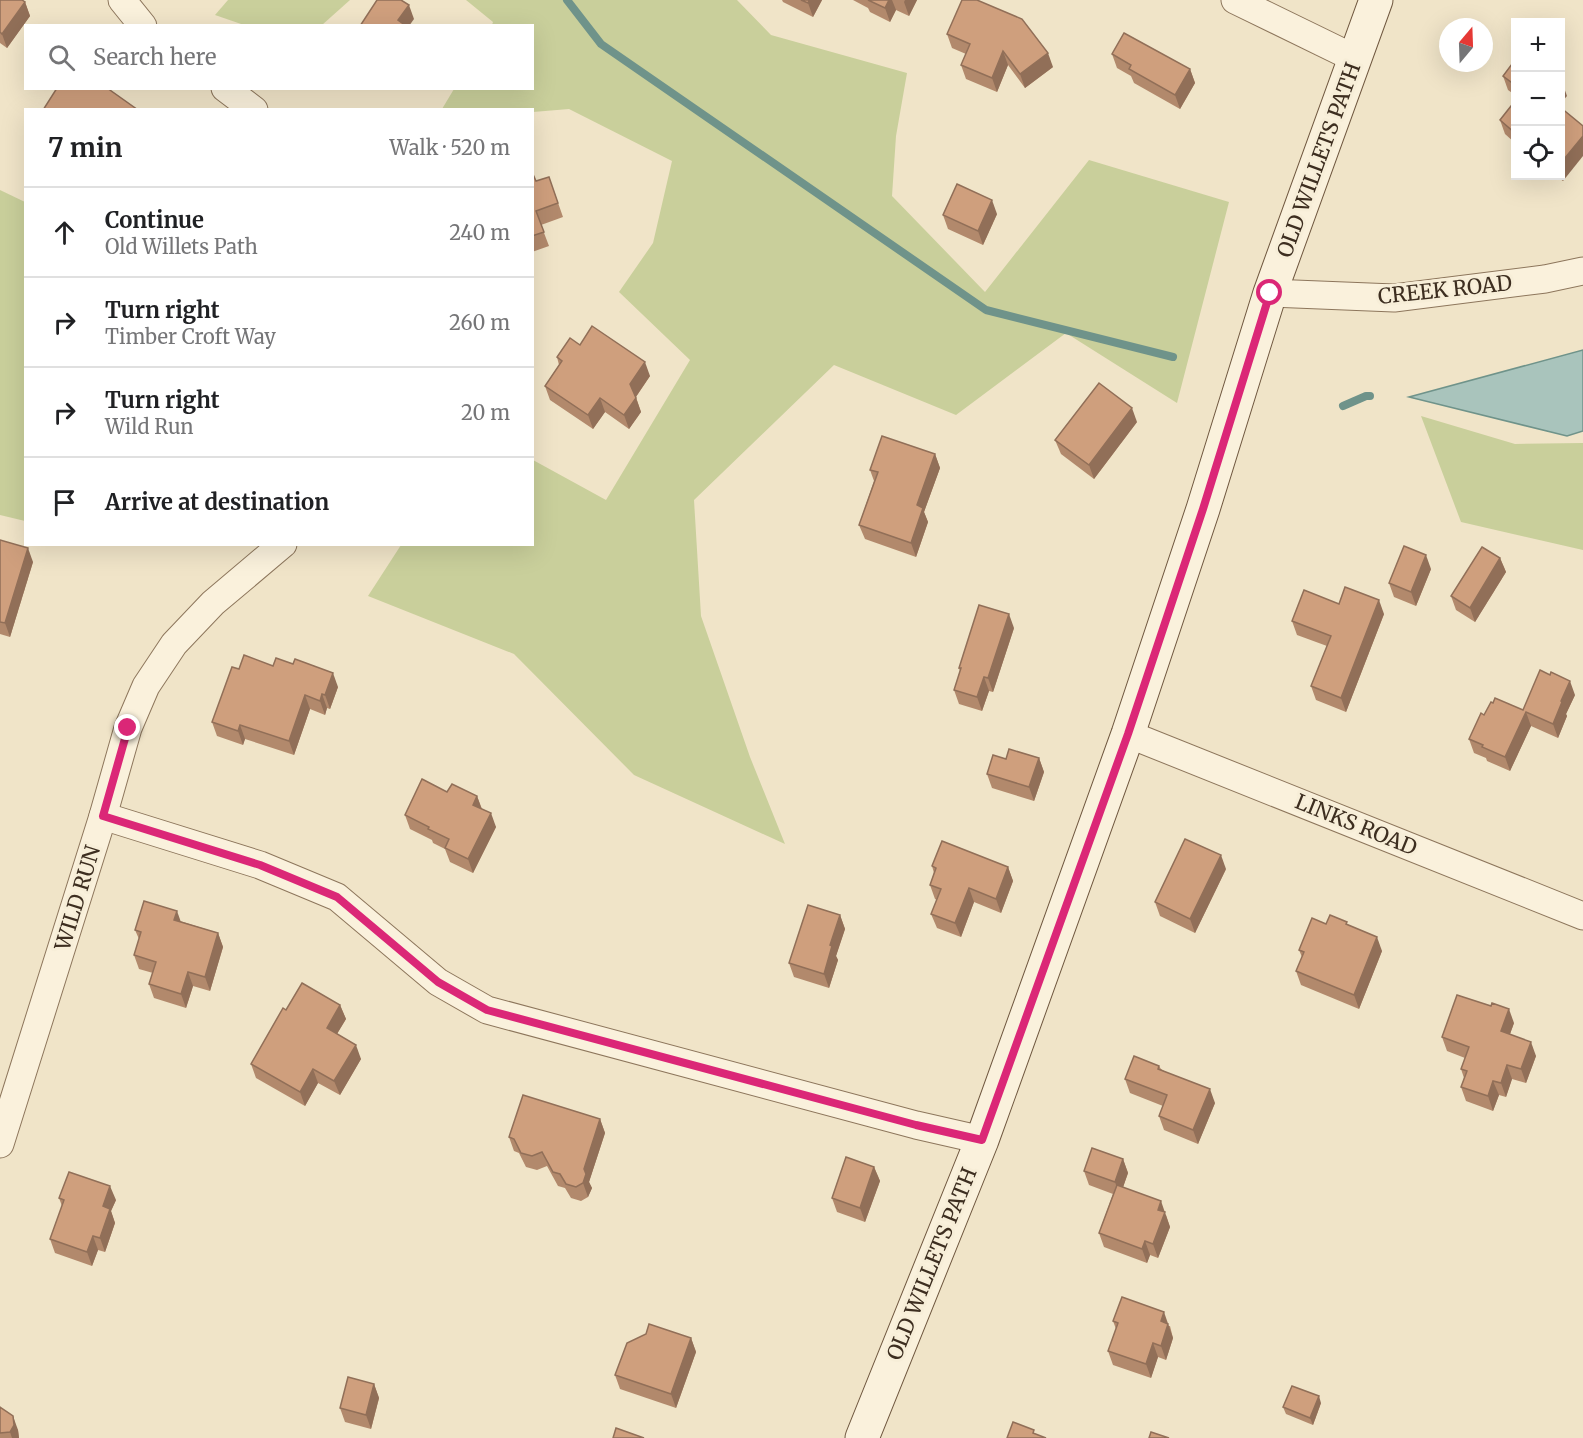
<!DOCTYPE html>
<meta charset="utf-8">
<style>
body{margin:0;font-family:Merriweather,serif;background:#f6f6f6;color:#202124}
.controls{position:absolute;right:18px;top:18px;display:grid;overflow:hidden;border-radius:0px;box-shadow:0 6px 24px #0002}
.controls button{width:54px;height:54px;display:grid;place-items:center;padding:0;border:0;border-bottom:2px solid #e0e0e0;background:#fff;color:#202124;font:30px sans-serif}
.compass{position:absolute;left:1439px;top:18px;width:54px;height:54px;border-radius:50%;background:#fff;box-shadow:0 6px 24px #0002;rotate:19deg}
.stop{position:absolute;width:18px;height:18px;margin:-14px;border:4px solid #db2777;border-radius:50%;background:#fff}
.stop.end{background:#db2777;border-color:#fff;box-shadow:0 2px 6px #0008}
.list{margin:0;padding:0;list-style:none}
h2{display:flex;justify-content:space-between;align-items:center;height:78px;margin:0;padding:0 24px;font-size:26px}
h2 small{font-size:20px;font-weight:400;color:#757577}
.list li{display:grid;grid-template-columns:39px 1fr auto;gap:18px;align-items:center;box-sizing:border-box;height:90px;padding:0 24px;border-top:2px solid #e0e0e0}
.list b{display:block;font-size:22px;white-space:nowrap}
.list p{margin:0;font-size:20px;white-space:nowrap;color:#757577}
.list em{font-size:20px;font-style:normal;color:#757577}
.icon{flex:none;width:33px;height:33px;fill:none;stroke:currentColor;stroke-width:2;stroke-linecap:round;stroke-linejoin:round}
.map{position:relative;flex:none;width:1583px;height:1438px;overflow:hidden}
.search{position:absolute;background:#fff;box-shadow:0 6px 24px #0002;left:24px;top:24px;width:510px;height:66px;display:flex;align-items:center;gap:15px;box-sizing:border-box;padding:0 21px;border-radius:0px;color:#757577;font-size:22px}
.panel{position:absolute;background:#fff;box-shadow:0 6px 24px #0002;left:24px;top:108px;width:510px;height:438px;border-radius:0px}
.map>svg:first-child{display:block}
.green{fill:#c9cf9b}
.water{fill:#a9c4bc;stroke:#6f938a;stroke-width:1.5}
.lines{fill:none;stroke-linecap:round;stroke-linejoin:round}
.stream{stroke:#6f938a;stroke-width:8}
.street-casing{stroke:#8d765c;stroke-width:29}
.secondary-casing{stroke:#6f573f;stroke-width:35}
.street{stroke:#faf1dc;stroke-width:27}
.secondary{stroke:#faf1dc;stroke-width:33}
.wall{fill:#b2896c}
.shaded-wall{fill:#916f58}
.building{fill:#cf9f7d;stroke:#916f58;stroke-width:1.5}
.route{stroke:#db2777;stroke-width:8}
.labels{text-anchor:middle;stroke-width:6;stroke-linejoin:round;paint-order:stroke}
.street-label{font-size:21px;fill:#3d2e20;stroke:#f7eed8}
</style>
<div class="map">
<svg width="1583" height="1438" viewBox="0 0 1583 1438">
<rect width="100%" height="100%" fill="#f0e4c8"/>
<g class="green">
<path d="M228 0H350L322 25H244L215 15Z"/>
<path d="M466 0H737L771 35 907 73 896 136 892 196 985 292 1089 160 1229 202 1177 403 1066 333 956 415 834 365 694 500 701 616 750 757 785 844 634 775 514 654 368 596 401 545 532 544 533 460 606 500 690 360 619 292 653 243 672 161 569 109 533 112 532 110 442 109 454 89 532 88V26L492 25 493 22Z"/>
<path d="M0 190 25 202V521L0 515Z"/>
<path d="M1421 416 1515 444 1583 443V550L1461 522Z"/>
</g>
<path class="water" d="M1583 350V431L1567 436 1409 397Z"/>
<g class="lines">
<g class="stream">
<path d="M567 0 601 44 986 310 1173 357"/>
<path d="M1343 406 1366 396H1370"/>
</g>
<defs>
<g id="street">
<path d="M122 0 143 26"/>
<path d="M1235 0 1356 59"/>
<path d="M225 88 254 110"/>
<path d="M1270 293 1394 298 1545 279 1583 271"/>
<path d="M1128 734 1583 916"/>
<path d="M103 816 260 865 337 897 438 982 487 1010 916 1125 982 1140"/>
<path d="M0 1144 103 816 128 728 146 686 174 644 213 603 283 544"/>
</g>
<path id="secondary" d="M862 1438 982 1140 1128 734 1203 509 1270 293 1376 0"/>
</defs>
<use href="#street" class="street-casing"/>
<use href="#secondary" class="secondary-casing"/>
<use href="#street" class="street"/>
<use href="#secondary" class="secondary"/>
</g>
<g class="wall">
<path d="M0 0 25 2 30 16 7 48 0 43Z"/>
<path d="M782 0H822L813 17 783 2Z"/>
<path d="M853 0H917L909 16 896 10 890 22 870 12 868 8Z"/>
<path d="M947 34 1053 67 1025 88 1008 65 997 92 966 79 961 65 966 54 952 48Z"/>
<path d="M1112 54 1190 69 1195 83 1180 109 1134 83 1131 76 1117 68Z"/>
<path d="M1515 60V95L1508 90 1503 76Z"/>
<path d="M1515 101V143L1505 134 1500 120Z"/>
<path d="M1560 107 1563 181 1556 176H1560Z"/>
<path d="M532 172 536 181 549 177 563 217 541 225 549 246 532 252Z"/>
<path d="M997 214 983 245 948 229 943 215Z"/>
<path d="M580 345 650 376 636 397 641 412 629 429 605 412 593 429 550 400 545 386 559 365 557 357Z"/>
<path d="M1137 422 1094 479 1061 454 1055 440Z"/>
<path d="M935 454 940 468 924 512 928 522 916 557 865 539 859 525 874 481 870 470Z"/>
<path d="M0 540 33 562 10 637 0 634Z"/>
<path d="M1500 558 1506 572 1475 622 1456 610 1451 596Z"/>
<path d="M1431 569 1416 606 1394 597 1389 583Z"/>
<path d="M1339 604 1384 614 1346 712 1316 700 1311 686 1327 646 1297 635 1292 621Z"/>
<path d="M1014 628 993 692 989 691 982 711 959 704 954 690 960 671 959 668Z"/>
<path d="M273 666 338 687 330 709 327 708 325 715 310 709 294 755 245 739 243 745 217 736 212 722 239 669Z"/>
<path d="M1575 695 1566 714 1567 716 1558 738 1531 726 1510 771 1487 761 1486 758 1474 753 1469 739 1493 703 1523 710Z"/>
<path d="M1039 758 1044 772 1034 801 992 788 987 774 1006 759Z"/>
<path d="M447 792 477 796 482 809 496 827 473 873 450 862 445 849 433 843 432 840 410 829 405 815Z"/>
<path d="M932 866 1008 867 1013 881 1001 913 974 902 961 937 937 928 931 914 937 900 935 899 930 885 934 873Z"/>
<path d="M1226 869 1195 933 1160 916 1155 902Z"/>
<path d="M840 915 845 929 836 956 838 960 829 988 794 977 789 963Z"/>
<path d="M180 921 218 933 223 947 210 991 193 986 186 1008 154 998 149 984 153 973 139 969 134 955 139 939 135 930Z"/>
<path d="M1326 924 1348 925 1382 951 1359 1009 1301 985 1296 971 1302 957 1299 950Z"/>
<path d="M340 1005 346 1019 337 1034 361 1059 340 1095 318 1083 305 1106 256 1078 251 1064 286 1010Z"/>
<path d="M1514 1023 1510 1034 1536 1056 1526 1083 1512 1079 1506 1097 1499 1095 1493 1111 1466 1101 1461 1087 1464 1078 1461 1069 1465 1058 1447 1051 1442 1037Z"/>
<path d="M1159 1066 1161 1069 1215 1103 1198 1144 1164 1130 1159 1116 1163 1106 1130 1093 1125 1079Z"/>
<path d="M600 1119 605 1133 589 1182 592 1188 588 1197 581 1201 571 1198 565 1188 558 1186 547 1166 537 1170 526 1167 519 1153 514 1151 509 1137Z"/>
<path d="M1123 1159 1128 1173 1123 1187 1166 1215 1170 1227 1158 1258 1150 1255 1147 1263 1104 1247 1099 1233 1113 1194 1089 1185 1084 1171Z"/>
<path d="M874 1167 880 1181 865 1222 837 1212 832 1198Z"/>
<path d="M59 1198 116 1200 111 1211 115 1223 105 1252 98 1250 92 1266 55 1253 50 1239 62 1206Z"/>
<path d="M1113 1321 1170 1326 1173 1338 1166 1360 1158 1357 1151 1378 1113 1365 1108 1351 1116 1329Z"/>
<path d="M691 1338 696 1352 676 1408 620 1389 615 1375Z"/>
<path d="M374 1384 379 1398 371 1429 345 1422 340 1408Z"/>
<path d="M1321 1403 1313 1425 1286 1414 1283 1407Z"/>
<path d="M0 1407 18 1430 19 1438H0Z"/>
</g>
<g class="shaded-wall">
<path d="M809 0H822L813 17 808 3Z"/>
<path d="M889 0H892L896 10 890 22 885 8Z"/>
<path d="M905 0H917L909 16 904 2Z"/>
<path d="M25 2 30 16 7 48 2 34Z"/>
<path d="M409 5 414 19 409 26H400L398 20Z"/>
<path d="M1003 51 1008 65 997 92 992 78Z"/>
<path d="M1048 53 1053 67 1025 88 1020 74Z"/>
<path d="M1190 69 1195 83 1180 109 1175 95Z"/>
<path d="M1562 82 1567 96 1560 104V83Z"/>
<path d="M1583 136V156L1563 181 1560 175V164Z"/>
<path d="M992 200 997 214 983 245 978 231Z"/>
<path d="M645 362 650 376 635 398 630 384Z"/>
<path d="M600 398 605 412 593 429 588 415Z"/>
<path d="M636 398 641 412 629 429 624 415Z"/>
<path d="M1132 408 1137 422 1094 479 1089 465Z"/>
<path d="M935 454 940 468 924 512 928 522 916 557 911 543 917 505Z"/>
<path d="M28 548 33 562 10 637 5 623Z"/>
<path d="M1426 555 1431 569 1416 606 1411 592Z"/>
<path d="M1500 558 1506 572 1475 622 1470 608Z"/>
<path d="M1379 600 1384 614 1346 712 1341 698Z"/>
<path d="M1009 614 1014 628 993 692 988 678Z"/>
<path d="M333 673 338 687 330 709 325 695Z"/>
<path d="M984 677 989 691 982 711 977 697Z"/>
<path d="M1570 681 1575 695 1566 714 1567 716 1558 738 1553 724 1561 701Z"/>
<path d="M322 694 327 708 325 715 320 701Z"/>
<path d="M305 695 310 709 294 755 289 741Z"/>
<path d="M1526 712 1531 726 1510 771 1505 757Z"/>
<path d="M240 725 245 739 243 745 238 731Z"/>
<path d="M1039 758 1044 772 1034 801 1029 787Z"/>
<path d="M477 796 482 810 473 805Z"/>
<path d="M491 813 496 827 473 873 468 859Z"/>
<path d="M1221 855 1226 869 1195 933 1190 919Z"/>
<path d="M1008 867 1013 881 1001 913 996 899Z"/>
<path d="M969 888 974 902 961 937 955 923Z"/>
<path d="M177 911 182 925 174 920Z"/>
<path d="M840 915 845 929 836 956 838 960 829 988 824 974 830 945Z"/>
<path d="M218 933 223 947 210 991 205 977Z"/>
<path d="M1377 937 1382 951 1359 1009 1354 995Z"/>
<path d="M188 972 193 986 186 1008 181 994Z"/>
<path d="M340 1005 346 1019 332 1042 327 1028Z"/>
<path d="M1509 1009 1514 1023 1506 1045 1501 1031Z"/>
<path d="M1531 1042 1536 1056 1526 1083 1521 1069Z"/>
<path d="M356 1045 361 1059 340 1095 334 1081Z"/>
<path d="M1507 1065 1512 1079 1506 1097 1501 1083Z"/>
<path d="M313 1069 318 1083 305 1106 300 1092Z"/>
<path d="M1493 1081 1499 1095 1493 1111 1488 1096Z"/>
<path d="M1210 1089 1215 1103 1198 1144 1193 1130Z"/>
<path d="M600 1119 605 1133 589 1182 592 1188 588 1197 583 1183 584 1169Z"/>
<path d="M1123 1159 1128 1173 1120 1196 1115 1182Z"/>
<path d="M874 1167 880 1181 865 1222 860 1208Z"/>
<path d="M110 1186 116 1200 111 1211 115 1223 105 1252 100 1238 103 1206Z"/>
<path d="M1161 1201 1170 1227 1158 1258 1153 1244 1158 1210Z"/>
<path d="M93 1236 98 1250 92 1266 87 1252Z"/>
<path d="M1145 1241 1150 1255 1147 1263 1142 1249Z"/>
<path d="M1164 1312 1173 1338 1166 1360 1161 1346V1321Z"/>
<path d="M691 1338 696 1352 676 1408 671 1394Z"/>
<path d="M1153 1343 1158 1357 1151 1378 1146 1364Z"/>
<path d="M374 1384 379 1398 371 1429 366 1415Z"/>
<path d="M1319 1396 1321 1403 1313 1425 1310 1418Z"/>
<path d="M13 1416 18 1430 19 1438H12L10 1432Z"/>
</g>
<g class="building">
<path d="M0 0H22L25 2 2 34 0 32Z"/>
<path d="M377 0H401L409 5 398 20 406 26H360Z"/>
<path d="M801 0H809L808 3Z"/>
<path d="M868 0H889L885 8Z"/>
<path d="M962 0H977L1022 19 1048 53 1020 74 1003 51 992 78 961 65 970 44 947 34Z"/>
<path d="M1124 33 1190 69 1175 95 1129 69 1131 65 1112 54Z"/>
<path d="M1515 60V85L1503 76Z"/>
<path d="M57 88H107L138 110H43Z"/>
<path d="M1515 101V133L1500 120Z"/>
<path d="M1560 107 1583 126V136L1560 164Z"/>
<path d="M532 172 536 181 549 177 558 203 536 211 544 232 532 236Z"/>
<path d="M957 184 992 200 978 231 943 215Z"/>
<path d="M592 326 645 362 630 384 636 398 624 415 600 398 588 415 545 386 562 361 557 357 570 338 580 345Z"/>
<path d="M1099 383 1132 408 1089 465 1055 440Z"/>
<path d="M882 436 935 454 917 505 923 508 911 543 859 525 878 472 870 470Z"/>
<path d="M0 540 28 548 5 623 0 622Z"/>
<path d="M1404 546 1426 555 1411 592 1389 583Z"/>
<path d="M1482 547 1500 558 1470 608 1451 596Z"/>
<path d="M1345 587 1379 600 1341 698 1311 686 1331 636 1292 621 1304 590 1339 604Z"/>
<path d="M979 605 1009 614 988 678 984 677 977 697 954 690 961 668H959Z"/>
<path d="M244 655 273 666 276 658 293 664 295 659 333 673 325 695 322 694 320 701 305 695 289 741 240 725 238 731 212 722 232 667 239 669Z"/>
<path d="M1540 670 1550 675 1551 672 1570 681 1561 701 1562 702 1553 724 1526 712 1505 757 1482 747 1483 745 1469 739 1481 713 1484 715 1491 702 1493 703 1495 698 1523 710Z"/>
<path d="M1009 749 1039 758 1029 787 987 774 993 755 1006 759Z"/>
<path d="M422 779 447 792 452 784 477 796 473 805 491 813 468 859 445 848 449 839 428 829 429 827 405 815Z"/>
<path d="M1185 839 1221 855 1190 919 1155 902Z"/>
<path d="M942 841 1008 867 996 899 969 888 955 923 931 914 941 889 930 885 936 868 932 866Z"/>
<path d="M144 901 177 911 174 920 218 933 205 977 188 972 181 994 149 984 156 962 134 955 141 932 135 930Z"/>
<path d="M808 905 840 915 830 945 832 946 824 974 789 963Z"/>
<path d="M1330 915 1347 922 1346 924 1377 937 1354 995 1296 971 1304 952 1299 950 1312 918 1326 924Z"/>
<path d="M302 983 340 1005 327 1028 356 1045 334 1081 313 1069 300 1092 251 1064 283 1008 286 1010Z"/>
<path d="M1457 995 1491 1006 1492 1003 1509 1009 1501 1031 1531 1042 1521 1069 1507 1065 1501 1083 1493 1081 1488 1096 1461 1087 1467 1071 1461 1069 1469 1047 1442 1037Z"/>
<path d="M1134 1056 1159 1066 1158 1069 1210 1089 1193 1130 1159 1116 1167 1095 1125 1079Z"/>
<path d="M523 1095 600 1119 584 1169 586 1174 583 1183 576 1187 566 1184 560 1174 553 1172 542 1152 532 1156 521 1153 514 1139 509 1137Z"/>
<path d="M1092 1148 1123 1159 1115 1182 1084 1171Z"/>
<path d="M846 1157 874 1167 860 1208 832 1198Z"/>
<path d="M69 1172 110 1186 103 1206 110 1209 100 1238 93 1236 87 1252 50 1239 64 1200 59 1198Z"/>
<path d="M1117 1185 1161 1201 1158 1210 1165 1212 1153 1244 1145 1241 1142 1249 1099 1233Z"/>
<path d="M1122 1297 1164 1312 1161 1321 1168 1324 1161 1346 1153 1343 1146 1364 1108 1351 1118 1323 1113 1321Z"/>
<path d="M649 1324 691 1338 671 1394 615 1375 627 1343 646 1334Z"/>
<path d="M348 1377 374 1384 366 1415 340 1408Z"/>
<path d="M1292 1386 1319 1396 1310 1418 1283 1407Z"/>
<path d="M0 1407 13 1416 14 1425 10 1432 0 1433Z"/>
<path d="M1013 1422 1034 1430 1033 1433 1046 1438H1007Z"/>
<path d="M616 1428 644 1438H613Z"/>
<path d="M1151 1432 1169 1438H1149Z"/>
</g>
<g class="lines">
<path class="route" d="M128 728 103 816 260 865 337 897 438 982 487 1010 916 1125 982 1140 1128 734 1203 509 1270 293"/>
</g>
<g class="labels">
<g class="street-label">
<text transform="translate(1319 160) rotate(-70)" y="7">OLD WILLETS PATH</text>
<text transform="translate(1445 290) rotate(-6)" y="7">CREEK ROAD</text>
<text transform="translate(1356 825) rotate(22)" y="7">LINKS ROAD</text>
<text transform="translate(78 898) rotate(-73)" y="7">WILD RUN</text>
<text transform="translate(932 1264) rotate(-68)" y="7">OLD WILLETS PATH</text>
</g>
</g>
</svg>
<div class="controls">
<button>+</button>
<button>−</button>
<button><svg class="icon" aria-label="locate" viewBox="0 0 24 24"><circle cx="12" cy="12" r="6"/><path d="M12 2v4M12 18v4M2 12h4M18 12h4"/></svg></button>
</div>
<svg class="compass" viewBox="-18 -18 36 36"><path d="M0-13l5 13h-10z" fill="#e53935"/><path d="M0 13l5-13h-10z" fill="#757577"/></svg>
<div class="stop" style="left:1270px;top:293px"></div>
<div class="stop end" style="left:128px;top:728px"></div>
<div class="search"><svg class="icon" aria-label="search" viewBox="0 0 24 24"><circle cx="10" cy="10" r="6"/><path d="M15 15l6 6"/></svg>Search here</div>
<section class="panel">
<h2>7 min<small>Walk · 520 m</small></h2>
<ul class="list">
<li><svg class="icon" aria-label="ahead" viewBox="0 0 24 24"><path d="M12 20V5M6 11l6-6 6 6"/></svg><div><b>Continue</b><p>Old Willets Path</p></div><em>240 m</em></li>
<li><svg class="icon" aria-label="right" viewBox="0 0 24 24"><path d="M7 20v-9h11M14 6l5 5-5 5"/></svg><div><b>Turn right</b><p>Timber Croft Way</p></div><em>260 m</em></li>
<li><svg class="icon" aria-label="right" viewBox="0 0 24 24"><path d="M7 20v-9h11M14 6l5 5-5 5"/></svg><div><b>Turn right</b><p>Wild Run</p></div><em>20 m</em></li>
<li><svg class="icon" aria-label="arrive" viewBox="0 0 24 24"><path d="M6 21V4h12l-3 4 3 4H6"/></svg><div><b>Arrive at destination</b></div></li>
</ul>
</section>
</div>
